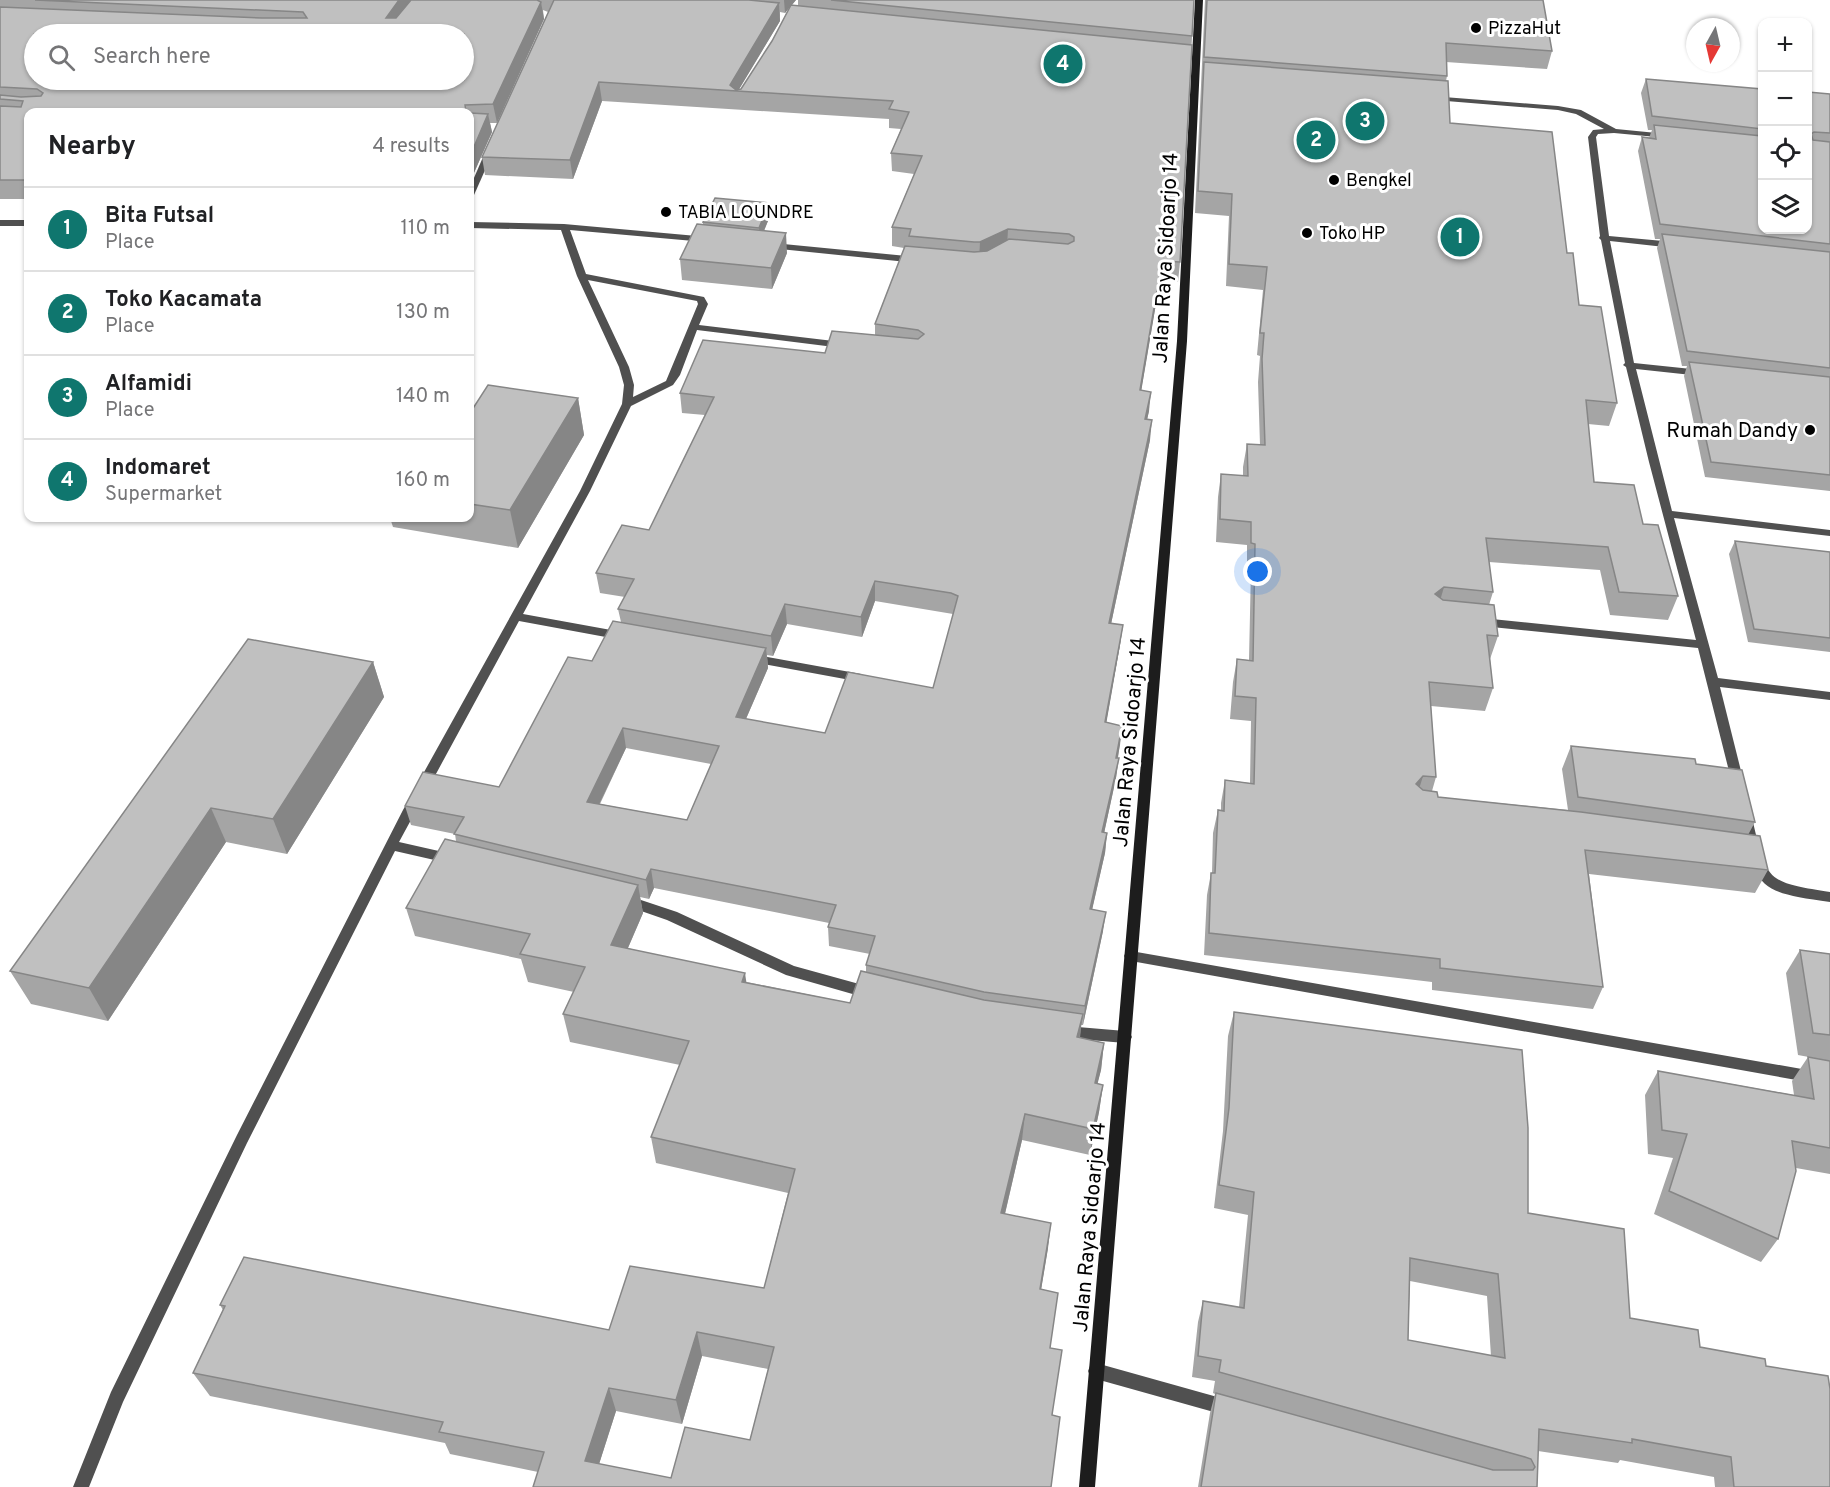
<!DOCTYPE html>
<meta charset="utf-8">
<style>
body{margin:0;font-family:Overpass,sans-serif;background:#f2f2f2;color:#202124}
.controls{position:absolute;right:18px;top:18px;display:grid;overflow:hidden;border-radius:12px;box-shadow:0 2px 4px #0004}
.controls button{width:54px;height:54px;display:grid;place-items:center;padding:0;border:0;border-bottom:2px solid #e0e0e0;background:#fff;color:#202124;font:30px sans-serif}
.compass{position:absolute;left:1686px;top:18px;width:54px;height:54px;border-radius:50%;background:#fff;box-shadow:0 2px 4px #0004;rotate:188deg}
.you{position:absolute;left:1258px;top:572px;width:21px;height:21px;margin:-15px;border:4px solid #fff;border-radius:50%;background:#1a73e8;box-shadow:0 0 0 9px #1a73e833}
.badge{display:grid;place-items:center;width:39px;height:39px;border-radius:50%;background:#0f766e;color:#fff;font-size:20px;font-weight:700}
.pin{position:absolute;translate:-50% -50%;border:3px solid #fff;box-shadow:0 2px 6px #0006}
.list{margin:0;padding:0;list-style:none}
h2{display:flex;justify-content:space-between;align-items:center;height:78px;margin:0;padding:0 24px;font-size:26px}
h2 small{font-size:20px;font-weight:400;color:#757577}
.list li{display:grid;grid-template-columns:39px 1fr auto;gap:18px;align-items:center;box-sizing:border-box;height:84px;padding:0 24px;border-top:2px solid #e0e0e0}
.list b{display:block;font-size:22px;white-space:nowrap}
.list p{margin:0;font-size:20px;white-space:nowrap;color:#757577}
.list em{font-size:20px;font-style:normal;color:#757577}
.icon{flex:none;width:33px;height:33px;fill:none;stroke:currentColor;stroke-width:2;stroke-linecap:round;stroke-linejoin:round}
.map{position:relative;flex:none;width:1830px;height:1487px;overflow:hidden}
.search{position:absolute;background:#fff;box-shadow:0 2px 4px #0004;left:24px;top:24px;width:450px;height:66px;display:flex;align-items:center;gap:15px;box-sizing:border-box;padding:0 21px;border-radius:33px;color:#757577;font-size:22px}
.panel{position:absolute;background:#fff;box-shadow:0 2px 4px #0004;left:24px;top:108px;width:450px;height:414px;border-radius:12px}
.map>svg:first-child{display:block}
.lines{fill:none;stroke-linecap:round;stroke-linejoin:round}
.minor{fill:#505050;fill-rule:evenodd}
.secondary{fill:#1d1d1d;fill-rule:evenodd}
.wall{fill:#a5a5a5;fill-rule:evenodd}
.shaded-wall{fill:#868686}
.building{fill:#c0c0c0;stroke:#868686;stroke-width:1.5;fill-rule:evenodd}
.poi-dot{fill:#000;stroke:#fff;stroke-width:2}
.labels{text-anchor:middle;stroke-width:6;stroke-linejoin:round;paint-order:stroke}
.far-poi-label{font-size:18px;fill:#000;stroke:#fff;text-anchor:start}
.street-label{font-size:21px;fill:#000;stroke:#fff}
.poi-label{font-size:21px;fill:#000;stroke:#fff;text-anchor:end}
</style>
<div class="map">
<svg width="1830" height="1487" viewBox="0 0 1830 1487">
<rect width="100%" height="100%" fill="#fff"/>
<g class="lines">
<g class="minor">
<path d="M1431 96 1558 106 1581 110 1616 129 1667 134 1671 136 1667 138 1614 133 1598 134 1596 137 1609 236 1674 242 1678 245 1674 248 1610 241 1634 363 1701 370 1706 373 1701 376 1636 369 1672 511 1830 530V536L1674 518 1718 678 1830 692V700L1720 687 1744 783 1742 786H1734L1732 783 1698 648 1482 626 1476 622 1482 618 1696 640 1649 462 1626 367 1623 365 1625 363 1601 240 1599 238 1600 236 1588 137 1593 130 1604 129 1576 114 1558 110 1434 100H1431Z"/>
<path d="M487 148 494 150 474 195 470 197V187Z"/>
<rect x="0" y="220" width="28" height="6"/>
<path d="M470 222 564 224 708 237 709 239 705 242 570 230 586 274 704 297 708 304 699 325 842 342 847 345 842 348 697 330 680 375 673 385 631 406 590 491 523 614 622 632 628 636 622 640 519 621 399 842 452 854 456 856 458 859 456 862 452 864 395 851 247 1143 123 1402 89 1487H73L111 1392 237 1135 403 810 580 491 622 404 624 385 619 367 577 276 561 230 470 228ZM588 280 697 301 698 304 666 381 633 397 634 385 629 367Z"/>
<path d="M773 243 917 257 922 260 917 263 770 248V244Z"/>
<path d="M751 654 861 674 867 678 861 682 747 661 745 658 747 655Z"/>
<path d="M1746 813 1750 815 1752 818C1767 881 1765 882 1830 892V902C1758 892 1756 889 1740 818L1742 815Z"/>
<path d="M626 895 677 912 794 966 870 987 875 989 877 993 875 997 870 999 786 975 667 920 621 904 620 900 621 896Z"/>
<path d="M1131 951 1830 1074V1086L1131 961 1126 960 1124 956 1126 952Z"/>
<path d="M1066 1026 1125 1031 1130 1033 1132 1037 1130 1041 1125 1043 1066 1038 1061 1036 1059 1032 1061 1028Z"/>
<path d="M1096 1363 1228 1400 1234 1402 1236 1408 1234 1414 1228 1416 1096 1379 1090 1376 1088 1371 1090 1366Z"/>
</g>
<path class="secondary" d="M1195 0H1203L1187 341 1095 1487H1079L1177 341Z"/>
</g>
<g class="wall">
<path d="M0 0H796L792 5H798V0H1194L1180 262 1178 282 1160 280 1141 391 1149 411 1147 419 1150 440 1111 624 1123 625 1120 645 1106 723 1122 726 1118 758 1116 778 1104 833H1107L1105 853 1092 909 1103 931 1083 1025H1081L1080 1038 1104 1043 1101 1070 1097 1084 1103 1085 1099 1112 1090 1155 1022 1140 1005 1214 1048 1248 1041 1290 1050 1348 1052 1416 1051 1487H533L538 1472 450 1454 445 1443 210 1396 193 1373 223 1310 220 1305 609 1330 764 1288 788 1193 656 1163 651 1137 680 1065 570 1042 563 1014 574 992 528 982 521 959 415 936 406 908 456 841 455 834 411 825 405 806 499 787 621 622 618 609 625 597 600 593 596 573 649 530 705 415 682 413 680 393 825 353 875 335V324L904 248 892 246V227L914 174 892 171 891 153 901 129 889 128V119L602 101 573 179 485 175 482 157 548 12 543 10 544 19 497 123H490L492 132 473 175H470V112H28V199H0ZM790 6 772 41 741 89H739L780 21V12L785 13ZM875 601 953 614 933 688 825 733 746 719 768 668 767 655 773 656 787 624 862 637ZM626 748 711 764 687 820 600 804ZM654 888 829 923 828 927 829 946 870 954 866 965V972L850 1003 747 982 628 948 643 913 640 897 649 899ZM702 1356 768 1369 750 1440 671 1478 599 1464 616 1411 682 1424Z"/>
<path d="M1205 0H1543L1552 51 1547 69 1446 62 1447 76 1446 81 1450 123 1567 253 1579 305 1617 403 1609 426 1588 424 1594 482 1643 524 1678 596 1668 620 1610 615 1600 570 1489 562 1493 592 1489 605 1498 636 1490 659 1493 688 1485 711 1431 706 1436 777 1432 791 1438 797 1568 810 1562 769 1571 746 1696 764 1755 822 1748 835 1768 870 1755 893 1589 874 1603 987 1593 1009 1432 990V982L1204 955 1207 895 1211 873H1212L1213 833 1218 810H1221V803L1225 780 1250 783 1251 721 1230 719 1233 682 1237 659 1249 660 1251 567H1247V545L1216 542 1218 497 1221 474 1243 476V467L1247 444 1260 445 1258 382 1260 356 1257 355 1263 290 1226 286 1229 216 1195 213Z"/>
<path d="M1646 79 1762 89V230L1808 92 1830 94V491L1705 477 1684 376 1687 366H1682L1657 248 1660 239H1655L1638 151 1642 137 1649 138 1652 130H1648L1641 93Z"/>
<path d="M769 203 770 216 764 231 787 253 772 289 682 280 680 259 703 225V222Z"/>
<path d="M578 398 584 435 518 548 393 527 390 518H470V413Z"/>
<path d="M1735 541 1830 552V652L1748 642 1729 554Z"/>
<path d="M373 662 384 697 287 854 226 842 108 1021 31 1004 10 971Z"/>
<path d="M1800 950 1830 954V1061L1798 1055 1786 973Z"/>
<path d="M1234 1012 1528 1213 1630 1318 1700 1347 1766 1366 1830 1487H1715L1714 1477 1620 1460 1618 1463 1538 1451 1537 1487H1198L1210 1413 1215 1394 1213 1393 1215 1381 1192 1377 1198 1322 1203 1301 1239 1307 1248 1215 1214 1208 1223 1131 1228 1036ZM1410 1281 1487 1296 1491 1356 1408 1340Z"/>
<path d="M1808 1057 1830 1061V1174L1796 1168 1778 1239 1761 1262 1654 1214 1673 1158 1648 1154 1645 1095 1658 1071 1794 1095 1792 1081Z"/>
</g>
<g class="shaded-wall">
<path d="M399 0H416L390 34 386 18Z"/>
<path d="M784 0H796L785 13Z"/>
<path d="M541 2 544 19 497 123 493 104Z"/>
<path d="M779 3 780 21 738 91H730V85Z"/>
<path d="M599 82 602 101 573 179 570 160Z"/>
<path d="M488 114 492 132 473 175 470 156Z"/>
<path d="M769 203 770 216 760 240 759 228Z"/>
<path d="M1008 229 1007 248 979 261 980 242Z"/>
<path d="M786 233 787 253 772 289 771 268Z"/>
<path d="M1162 261 1160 280 1138 410 1140 390Z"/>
<path d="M1151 392 1149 411 1143 439 1145 419Z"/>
<path d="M578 398 584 435 518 548 510 510Z"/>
<path d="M1152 420 1150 440 1107 643 1109 623Z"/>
<path d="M875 581V601L862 637 861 617Z"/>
<path d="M1444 587 1437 611 1435 594Z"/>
<path d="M785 604 787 624 773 656 771 636Z"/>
<path d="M1123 625 1120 645 1103 742 1105 722Z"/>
<path d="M766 648 768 668 738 737 736 717Z"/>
<path d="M373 662 384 697 287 854 273 819Z"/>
<path d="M1122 726 1120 745 1114 777 1116 758Z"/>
<path d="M623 728 626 748 591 821 587 802Z"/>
<path d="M1119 758 1116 778 1100 852 1102 832Z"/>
<path d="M1423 776 1416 799V784Z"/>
<path d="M211 808 226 842 108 1021 89 988Z"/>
<path d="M1107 833 1105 853 1088 928 1090 909Z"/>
<path d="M651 869 654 888 649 899 646 880Z"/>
<path d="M638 885 643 913 617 973 611 945Z"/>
<path d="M1106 912 1103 931 1083 1025 1085 1006Z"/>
<path d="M745 973 749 1000 742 982Z"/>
<path d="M1083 1014 1079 1041 1077 1037Z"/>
<path d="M1104 1043 1101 1070 1091 1110 1095 1083Z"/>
<path d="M1103 1085 1099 1112 1090 1155 1093 1129Z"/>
<path d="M1025 1114 1022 1140 999 1239 1001 1213Z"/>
<path d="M1051 1223 1048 1248 1037 1314 1040 1289Z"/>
<path d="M697 1332 702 1356 682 1424 676 1400Z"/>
<path d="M609 1388 616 1411 593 1483 585 1461Z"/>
</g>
<g class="building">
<path d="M35 0H399L386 18H396L411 0H537L541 2 493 104 465 105 466 112H28V180H0V106L21 107 23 101 0 99V95L21 97 41 96 43 93 37 89 0 87V7L262 18H307L303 12ZM34 34H464V80H34Z"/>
<path d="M554 0H749L779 3 730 85 736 90 741 89 772 41 791 5 1192 45 1180 262 1162 261 1140 390 1151 392 1145 419 1152 420 1109 623 1123 625 1105 722 1122 726 1116 758H1119L1102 832 1107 833 1090 909 1106 912 1085 1006 984 992 866 965 875 936 828 927 836 905 651 869 646 880 454 834 464 817 405 806 423 772 499 787 568 657 592 661 613 621 766 648 736 717 825 733 848 672 933 688 958 596 951 593 875 581 861 617 785 604 771 636 618 609 634 579 596 573 622 525 649 530 714 397 680 393 703 340 825 353 832 331 918 339 924 334 918 330 875 324 905 246 974 252 987 251 1009 239 1068 244 1074 241V237L1069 234 1008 229 980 242H974L909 236 911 229 892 227 922 156 891 153 909 112 889 109 893 101 599 82 570 160 482 157ZM623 728 719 746 687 820 587 802Z"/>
<path d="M831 0H1194L1192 36Z"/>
<path d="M1207 0H1543L1552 51 1446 43 1447 76 1204 57Z"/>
<path d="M1204 62 1448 81 1450 123 1552 132 1567 253H1573L1579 305 1601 307 1617 403 1586 400 1594 482 1634 485 1643 524 1658 525 1678 596 1619 592 1608 547 1486 538 1493 592 1444 587 1435 594 1443 600 1494 605 1498 636 1487 635 1493 688 1429 682 1436 777 1423 776 1416 784 1423 790 1437 792 1438 797 1581 812 1760 836 1768 870 1585 850 1603 987 1440 968V959L1209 933 1211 873H1215L1218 810 1224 811 1225 780 1254 784 1256 698 1235 696 1237 659 1253 661 1255 544 1251 543V522L1220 519 1221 474 1248 476 1247 444 1265 445 1262 359 1264 333H1260L1267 267 1229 264 1232 194 1198 191Z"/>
<path d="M1646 79 1762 89V129L1652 116Z"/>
<path d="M1808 92 1830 94V133L1814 132 1811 134 1813 140 1830 142V244L1660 224 1642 137 1656 139 1654 125 1762 136V230H1808Z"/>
<path d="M470 113 488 114 470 156Z"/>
<path d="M715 198 769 203 759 228 703 222Z"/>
<path d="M697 224 786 233 771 268 680 259Z"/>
<path d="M1662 234 1830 252V368L1687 351Z"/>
<path d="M1689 362 1830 377V475L1711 462Z"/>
<path d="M488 385 578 398 510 510 470 504V413Z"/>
<path d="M1735 541 1830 552V638L1754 629Z"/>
<path d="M248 639 373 662 273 819 211 808 89 988 10 971Z"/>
<path d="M1571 746 1695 759 1696 764 1742 770 1755 822 1578 797Z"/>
<path d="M445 839 638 885 611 945 745 973 742 982 850 1003 861 971 984 1000 1083 1014 1077 1037 1104 1043 1095 1083 1103 1085 1093 1129 1025 1114 1001 1213 1051 1223 1040 1289 1058 1293 1050 1348 1062 1350 1052 1415 1060 1417 1051 1487H533L544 1452 439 1432 443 1422 193 1373 225 1306 220 1305 244 1257 609 1330 630 1266 764 1288 795 1169 651 1137 689 1041 563 1014 585 967 520 954 530 934 406 908ZM697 1332 774 1347 750 1440 685 1427 671 1478 585 1461 609 1388 676 1400Z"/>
<path d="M1800 950 1830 954V1035L1813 1033Z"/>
<path d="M1234 1012 1522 1050 1528 1128V1213L1624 1229 1630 1318 1698 1330 1700 1347 1765 1359 1766 1366 1828 1376 1830 1389V1487H1734L1731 1457 1632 1439V1443L1539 1429 1537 1487H1201L1216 1393 1493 1470H1533L1535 1467 1531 1459 1525 1457 1219 1372 1221 1360 1198 1356 1203 1301 1244 1308 1254 1192 1219 1185 1229 1108ZM1410 1258 1498 1274 1505 1358 1408 1340Z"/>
<path d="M1808 1057 1830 1061V1148L1792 1141 1796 1171 1778 1239 1669 1191 1687 1134 1662 1130 1658 1071 1814 1099Z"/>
</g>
<g class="poi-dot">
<circle cx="1476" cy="28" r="6"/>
<circle cx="1334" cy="180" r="6"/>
<circle cx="666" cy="212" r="6"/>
<circle cx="1307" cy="233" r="6"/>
<circle cx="1810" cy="430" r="6"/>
</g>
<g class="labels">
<g class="far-poi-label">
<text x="1488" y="34">PizzaHut</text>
<text x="1346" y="186">Bengkel</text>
<text x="678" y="218">TABIA LOUNDRE</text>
<text x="1319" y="239">Toko HP</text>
</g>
<g class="street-label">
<text transform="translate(1165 258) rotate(-87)" y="7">Jalan Raya Sidoarjo 14</text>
<text transform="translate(1129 742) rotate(-85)" y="7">Jalan Raya Sidoarjo 14</text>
<text transform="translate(1089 1227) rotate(-85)" y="7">Jalan Raya Sidoarjo 14</text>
</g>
<g class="poi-label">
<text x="1798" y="437">Rumah Dandy</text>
</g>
</g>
</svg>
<div class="controls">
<button>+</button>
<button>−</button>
<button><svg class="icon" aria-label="locate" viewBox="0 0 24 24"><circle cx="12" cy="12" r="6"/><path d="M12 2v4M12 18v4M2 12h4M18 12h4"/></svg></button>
<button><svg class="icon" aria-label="layers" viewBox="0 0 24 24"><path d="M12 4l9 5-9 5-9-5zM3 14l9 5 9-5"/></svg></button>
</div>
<svg class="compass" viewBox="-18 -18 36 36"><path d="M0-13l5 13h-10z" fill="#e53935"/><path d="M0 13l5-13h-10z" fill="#757577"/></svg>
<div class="you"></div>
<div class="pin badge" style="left:1460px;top:237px">1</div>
<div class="pin badge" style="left:1316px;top:140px">2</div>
<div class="pin badge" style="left:1365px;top:121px">3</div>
<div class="pin badge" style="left:1063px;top:64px">4</div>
<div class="search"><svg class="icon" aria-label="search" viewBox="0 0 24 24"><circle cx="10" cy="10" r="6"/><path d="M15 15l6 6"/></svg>Search here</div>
<section class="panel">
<h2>Nearby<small>4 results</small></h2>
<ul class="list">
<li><span class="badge">1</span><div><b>Bita Futsal</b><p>Place</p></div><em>110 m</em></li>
<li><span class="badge">2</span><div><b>Toko Kacamata</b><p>Place</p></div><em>130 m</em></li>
<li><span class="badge">3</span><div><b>Alfamidi</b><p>Place</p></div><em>140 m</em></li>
<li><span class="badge">4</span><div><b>Indomaret</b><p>Supermarket</p></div><em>160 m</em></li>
</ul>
</section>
</div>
